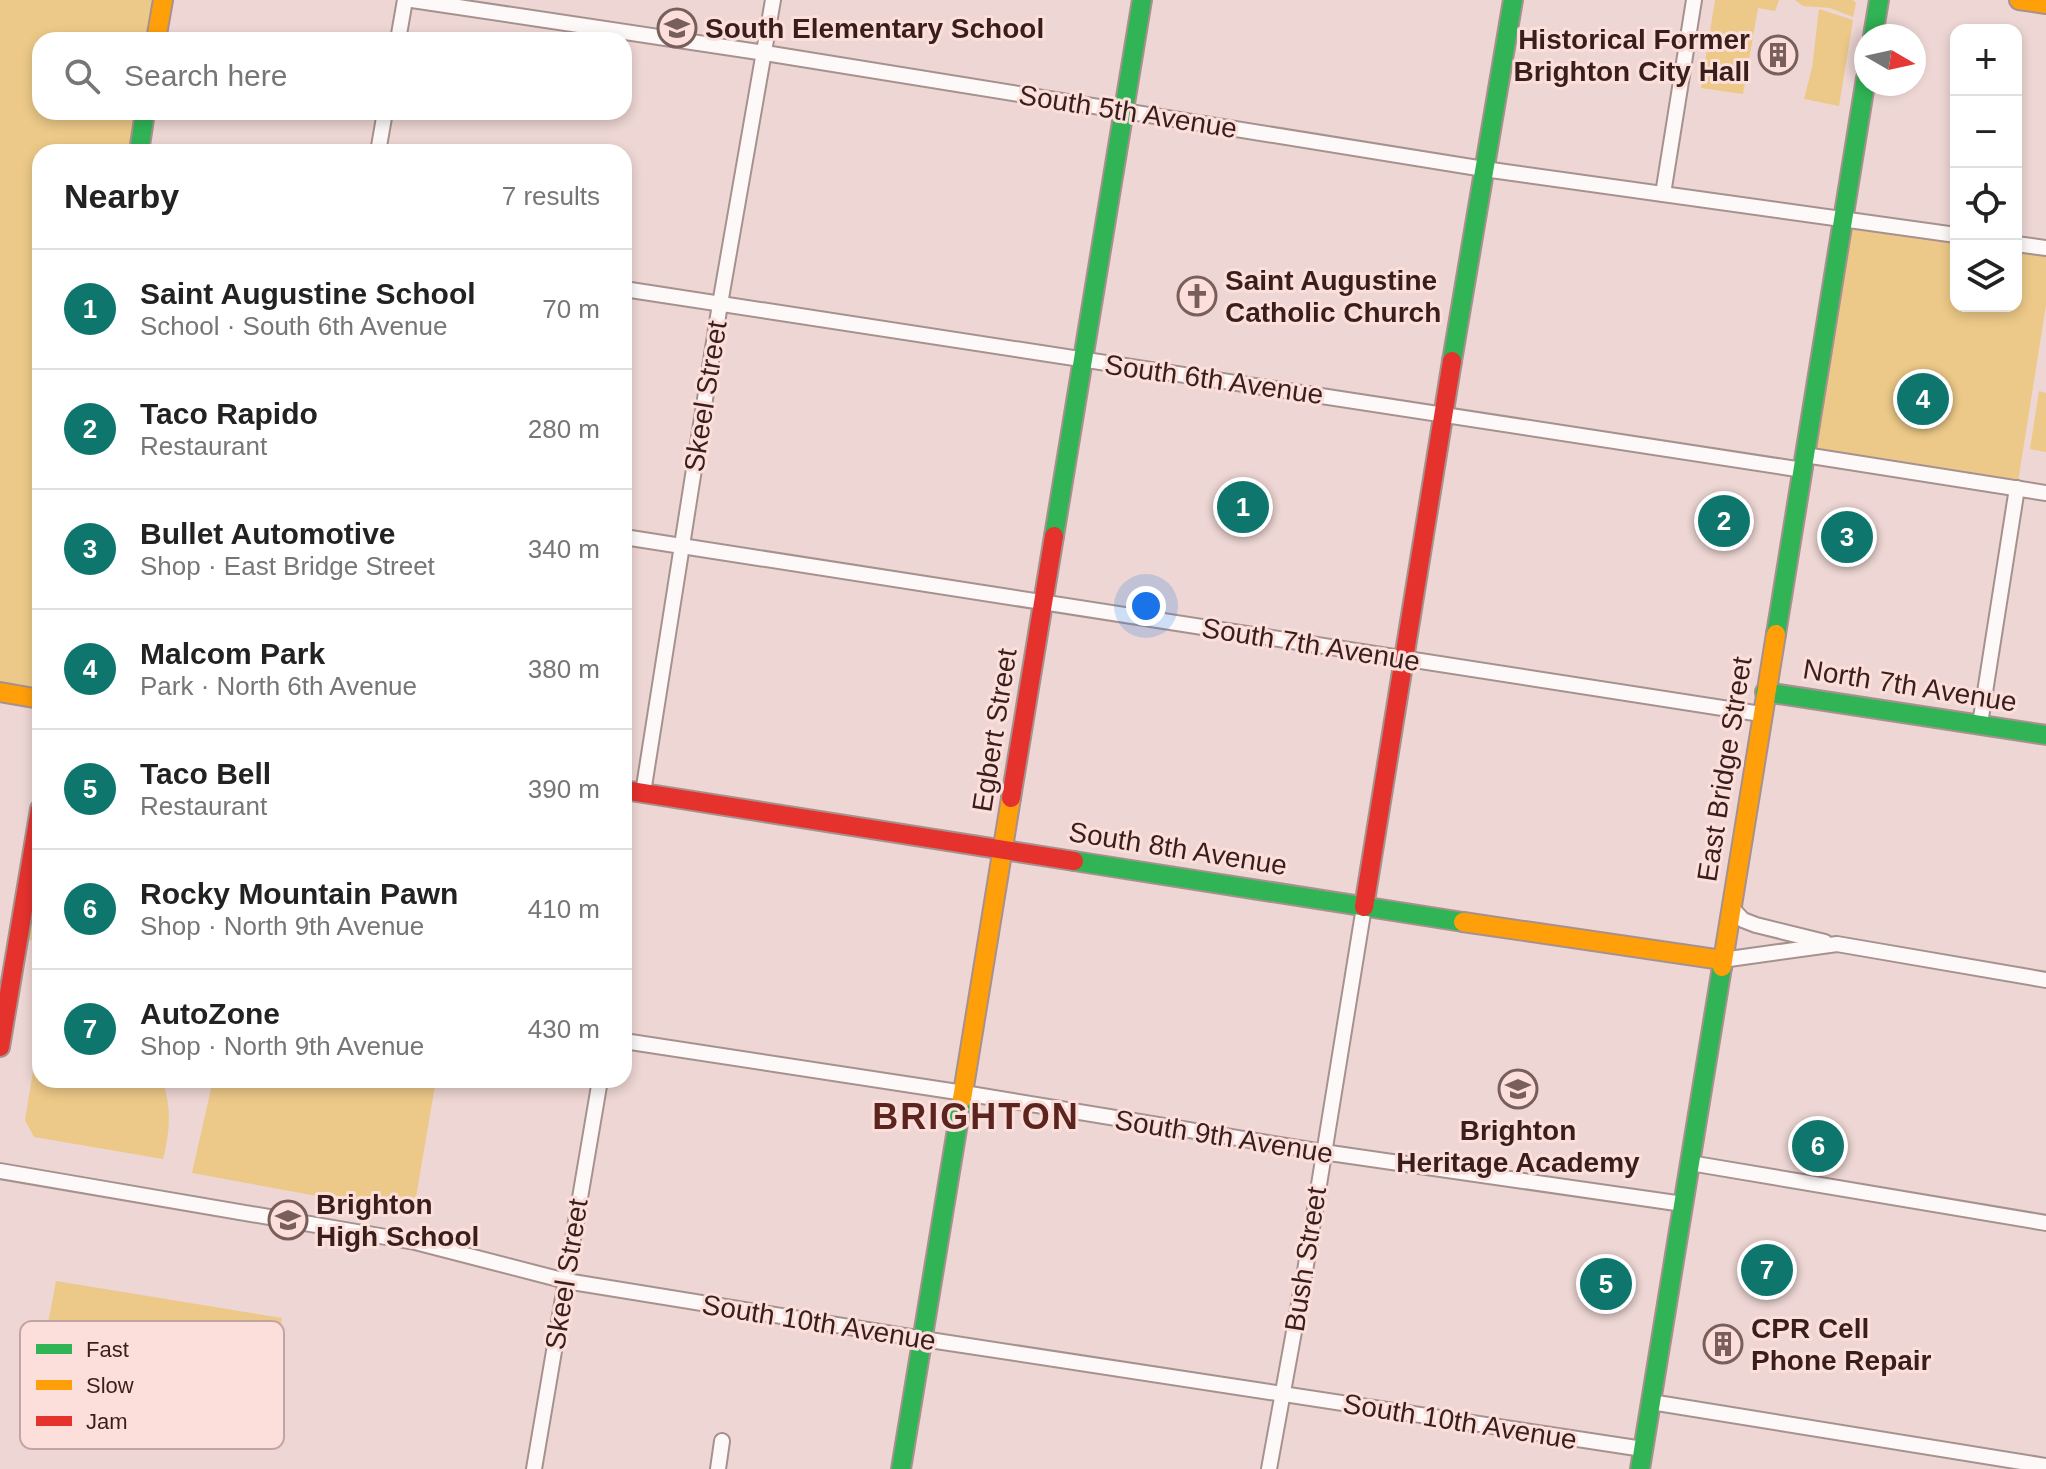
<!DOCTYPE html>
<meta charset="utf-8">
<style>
body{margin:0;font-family:Helvetica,sans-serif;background:#f6f6f6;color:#222}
.controls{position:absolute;right:24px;top:24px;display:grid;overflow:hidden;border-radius:16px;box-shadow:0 4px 12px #0003}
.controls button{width:72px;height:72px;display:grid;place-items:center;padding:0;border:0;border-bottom:2px solid #e0e0e0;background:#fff;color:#222;font:40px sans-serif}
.compass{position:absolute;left:1854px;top:24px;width:72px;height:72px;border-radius:50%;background:#fff;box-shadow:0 4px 12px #0003;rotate:99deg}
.you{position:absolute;left:1146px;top:606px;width:28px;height:28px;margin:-20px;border:6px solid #fff;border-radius:50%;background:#1a73e8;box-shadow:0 0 0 12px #1a73e833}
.badge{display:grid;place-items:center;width:52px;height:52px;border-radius:50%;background:#0f766e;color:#fff;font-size:26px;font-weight:700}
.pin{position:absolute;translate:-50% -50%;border:4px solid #fff;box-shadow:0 2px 8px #0006}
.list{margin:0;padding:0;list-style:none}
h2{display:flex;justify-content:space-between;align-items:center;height:104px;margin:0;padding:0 32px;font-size:34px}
h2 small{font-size:26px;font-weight:400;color:#767676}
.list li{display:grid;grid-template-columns:52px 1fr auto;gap:24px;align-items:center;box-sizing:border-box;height:120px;padding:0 32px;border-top:2px solid #e0e0e0}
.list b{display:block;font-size:30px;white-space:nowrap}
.list p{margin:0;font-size:26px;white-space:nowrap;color:#767676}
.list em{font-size:26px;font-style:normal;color:#767676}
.icon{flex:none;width:44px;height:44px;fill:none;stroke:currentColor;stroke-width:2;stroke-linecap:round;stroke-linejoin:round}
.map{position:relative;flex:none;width:2046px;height:1469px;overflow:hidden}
.search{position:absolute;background:#fff;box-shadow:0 4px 12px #0003;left:32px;top:32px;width:600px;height:88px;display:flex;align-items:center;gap:20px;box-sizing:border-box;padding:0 28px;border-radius:24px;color:#767676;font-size:30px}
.panel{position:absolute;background:#fff;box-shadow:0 4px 12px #0003;left:32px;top:144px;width:600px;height:944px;border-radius:24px}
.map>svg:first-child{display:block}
.green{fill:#ecc988}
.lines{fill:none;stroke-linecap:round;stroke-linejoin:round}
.street-casing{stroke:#a7918e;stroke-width:18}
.fast-casing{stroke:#a7918e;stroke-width:22}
.slow-casing{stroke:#a7918e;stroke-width:22}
.jam-casing{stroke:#a7918e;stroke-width:22}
.street{stroke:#fcf9f8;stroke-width:14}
.fast{stroke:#30b455;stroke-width:18}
.slow{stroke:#ff9f0a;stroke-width:18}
.jam{stroke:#e5322d;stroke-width:18}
.labels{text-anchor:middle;stroke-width:6;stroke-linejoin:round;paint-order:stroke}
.poi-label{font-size:28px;font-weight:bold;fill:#391f1c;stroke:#fcdfdb;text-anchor:start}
.street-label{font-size:28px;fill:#391f1c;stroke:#fcdfdb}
.district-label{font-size:36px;font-weight:bold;letter-spacing:2px;fill:#5b241f;stroke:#fcdfdb}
.key{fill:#fcdfdb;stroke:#c2a5a2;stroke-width:2}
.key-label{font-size:22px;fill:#391f1c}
</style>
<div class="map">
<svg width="2046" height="1469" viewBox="0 0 2046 1469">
<rect width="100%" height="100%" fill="#edd6d3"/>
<g class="green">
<path d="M0 0H162L156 40H40V112H144L138 152H40V699L0 692Z"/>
<path d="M1715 0H1779L1775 11 1758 8 1743 94 1701 88Z"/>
<path d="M1795 0H1853L1856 3 1853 17 1830 8 1803 6Z"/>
<path d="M1819 9 1853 20 1839 106 1804 99 1812 68Z"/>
<path d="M1844 220 1956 235V306H2016V244L2046 248V305L2017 488 1805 455Z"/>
<path d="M2039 391 2046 393V452L2030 449Z"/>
<path d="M40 809V942L18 938Z"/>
<path d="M40 1028V1080H162C172 1106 170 1133 163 1159L34 1137 25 1120Z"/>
<path d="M213 1080H436L416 1197 399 1211 192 1173Z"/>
<path d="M56 1281 282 1318 266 1419 37 1382Z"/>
</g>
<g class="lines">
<defs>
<g id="street">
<path d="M412 0 765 53 1484 169 1956 235"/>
<path d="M398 40 405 0"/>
<path d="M378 152 385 112"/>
<path d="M1663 194 1694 0"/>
<path d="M2016 244 2046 248"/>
<path d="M624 289 1803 470"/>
<path d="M1805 455 2046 493"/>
<path d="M624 537 1761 714"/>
<path d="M1980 724 2017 488"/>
<path d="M643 793 720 304 773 0"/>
<path d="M1730 906 1743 920 1756 925 1825 942"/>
<path d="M1722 960 1837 944 2046 980"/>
<path d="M624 1041 964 1093 1323 1152 1683 1204"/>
<path d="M1690 1163 2046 1223"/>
<path d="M0 1171 415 1242 566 1281 923 1339 1643 1449"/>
<path d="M1651 1402 2046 1466"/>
<path d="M534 1469 600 1080"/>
<path d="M718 1469 722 1441"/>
<path d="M1269 1469 1305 1271 1364 907"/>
</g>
<g id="fast">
<path d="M1873 36 1879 0"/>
<path d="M139 152 145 112"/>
<path d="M1452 361 1513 0"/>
<path d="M1054 536 1142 0"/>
<path d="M1776 634 1866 78"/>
<path d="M1765 692 2046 735"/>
<path d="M1074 861 1463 922"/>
<path d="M901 1469 962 1099"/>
<path d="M1640 1469 1722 967"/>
</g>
<g id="slow">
<path d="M2019 0 2046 4"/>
<path d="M156 40 163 0"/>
<path d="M0 692 40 699"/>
<path d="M1463 922 1722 960"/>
<path d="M1722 967 1776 634"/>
<path d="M962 1099 1011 798"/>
</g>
<g id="jam">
<path d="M624 790 1074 861"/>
<path d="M1011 798 1054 536"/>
<path d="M1364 907 1452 361"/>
<path d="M0 1047 40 809"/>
</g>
</defs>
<use href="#street" class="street-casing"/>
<use href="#fast" class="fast-casing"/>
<use href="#slow" class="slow-casing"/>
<use href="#jam" class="jam-casing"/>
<use href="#street" class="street"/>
<use href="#fast" class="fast"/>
<use href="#slow" class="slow"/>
<use href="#jam" class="jam"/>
</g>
<defs>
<symbol id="school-ring" viewBox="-11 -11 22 22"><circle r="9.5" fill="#fcdfdb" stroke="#785f5c" stroke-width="1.5"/><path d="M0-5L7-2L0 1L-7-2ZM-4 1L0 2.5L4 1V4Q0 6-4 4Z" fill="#785f5c"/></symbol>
<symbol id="building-ring" viewBox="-11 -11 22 22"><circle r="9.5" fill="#fcdfdb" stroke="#785f5c" stroke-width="1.5"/><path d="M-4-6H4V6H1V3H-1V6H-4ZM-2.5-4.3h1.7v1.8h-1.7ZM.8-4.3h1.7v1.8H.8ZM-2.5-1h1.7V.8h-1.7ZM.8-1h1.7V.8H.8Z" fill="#785f5c"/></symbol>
<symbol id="church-ring" viewBox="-11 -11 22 22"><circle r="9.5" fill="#fcdfdb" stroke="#785f5c" stroke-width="1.5"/><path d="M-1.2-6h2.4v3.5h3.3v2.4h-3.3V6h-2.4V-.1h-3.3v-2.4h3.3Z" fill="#785f5c"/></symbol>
</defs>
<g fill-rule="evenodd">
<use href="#school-ring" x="655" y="6" width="44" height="44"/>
<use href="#building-ring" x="1756" y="33" width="44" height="44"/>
<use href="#church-ring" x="1175" y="274" width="44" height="44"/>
<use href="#school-ring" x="1496" y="1067" width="44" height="44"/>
<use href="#school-ring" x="266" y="1198" width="44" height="44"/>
<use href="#building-ring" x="1701" y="1322" width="44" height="44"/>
</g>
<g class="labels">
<g class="poi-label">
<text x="705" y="38">South Elementary School</text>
<text x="1750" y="49" text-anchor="end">Historical Former<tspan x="1750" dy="32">Brighton City Hall</tspan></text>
<text x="1225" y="290">Saint Augustine<tspan x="1225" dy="32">Catholic Church</tspan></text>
<text x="1518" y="1140" text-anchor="middle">Brighton<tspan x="1518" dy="32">Heritage Academy</tspan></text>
<text x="316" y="1214">Brighton<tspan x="316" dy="32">High School</tspan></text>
<text x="1751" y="1338">CPR Cell<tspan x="1751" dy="32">Phone Repair</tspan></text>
</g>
<g class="street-label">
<text transform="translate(1128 111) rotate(9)" y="10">South 5th Avenue</text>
<text transform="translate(1214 379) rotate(8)" y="10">South 6th Avenue</text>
<text transform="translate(705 396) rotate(-81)" y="10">Skeel Street</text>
<text transform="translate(1311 644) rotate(9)" y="10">South 7th Avenue</text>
<text transform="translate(1910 685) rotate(9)" y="10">North 7th Avenue</text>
<text transform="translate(994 730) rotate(-81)" y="10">Egbert Street</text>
<text transform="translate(1724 769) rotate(-81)" y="10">East Bridge Street</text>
<text transform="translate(1178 848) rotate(9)" y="10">South 8th Avenue</text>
<text transform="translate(1224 1136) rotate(9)" y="10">South 9th Avenue</text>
<text transform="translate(1305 1259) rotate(-81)" y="10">Bush Street</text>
<text transform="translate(566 1274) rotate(-81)" y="10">Skeel Street</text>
<text transform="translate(819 1322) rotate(9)" y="10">South 10th Avenue</text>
<text transform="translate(1460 1421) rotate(9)" y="10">South 10th Avenue</text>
</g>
<g class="district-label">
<text x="976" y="1129">BRIGHTON</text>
</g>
</g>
<rect x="20" y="1321" width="264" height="128" rx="12" class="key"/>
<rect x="36" y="1344" width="36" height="10" fill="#30b455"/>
<rect x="36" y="1380" width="36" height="10" fill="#ff9f0a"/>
<rect x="36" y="1416" width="36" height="10" fill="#e5322d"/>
<g class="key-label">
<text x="86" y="1357">Fast</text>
<text x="86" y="1393">Slow</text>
<text x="86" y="1429">Jam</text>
</g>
</svg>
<div class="controls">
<button>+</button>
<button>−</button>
<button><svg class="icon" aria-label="locate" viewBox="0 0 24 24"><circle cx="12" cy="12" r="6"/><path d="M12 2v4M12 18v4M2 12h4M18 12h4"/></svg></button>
<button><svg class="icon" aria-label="layers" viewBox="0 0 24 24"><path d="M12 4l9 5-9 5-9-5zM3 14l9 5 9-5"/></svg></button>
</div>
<svg class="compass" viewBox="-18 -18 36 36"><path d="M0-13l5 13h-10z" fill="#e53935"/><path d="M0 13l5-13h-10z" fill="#767676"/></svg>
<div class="you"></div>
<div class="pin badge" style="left:1243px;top:507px">1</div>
<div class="pin badge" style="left:1724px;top:521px">2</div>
<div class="pin badge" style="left:1847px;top:537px">3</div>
<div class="pin badge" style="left:1923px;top:399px">4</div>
<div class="pin badge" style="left:1606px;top:1284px">5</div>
<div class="pin badge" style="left:1818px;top:1146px">6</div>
<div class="pin badge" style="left:1767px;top:1270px">7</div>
<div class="search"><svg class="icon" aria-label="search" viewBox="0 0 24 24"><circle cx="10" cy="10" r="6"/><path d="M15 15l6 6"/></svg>Search here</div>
<section class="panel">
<h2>Nearby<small>7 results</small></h2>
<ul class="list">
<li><span class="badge">1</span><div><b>Saint Augustine School</b><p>School · South 6th Avenue</p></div><em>70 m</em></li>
<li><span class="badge">2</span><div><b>Taco Rapido</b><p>Restaurant</p></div><em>280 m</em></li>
<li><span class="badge">3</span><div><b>Bullet Automotive</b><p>Shop · East Bridge Street</p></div><em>340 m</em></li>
<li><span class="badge">4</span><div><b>Malcom Park</b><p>Park · North 6th Avenue</p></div><em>380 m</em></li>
<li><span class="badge">5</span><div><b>Taco Bell</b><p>Restaurant</p></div><em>390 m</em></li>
<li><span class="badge">6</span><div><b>Rocky Mountain Pawn</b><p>Shop · North 9th Avenue</p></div><em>410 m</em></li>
<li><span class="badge">7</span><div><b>AutoZone</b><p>Shop · North 9th Avenue</p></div><em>430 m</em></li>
</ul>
</section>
</div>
